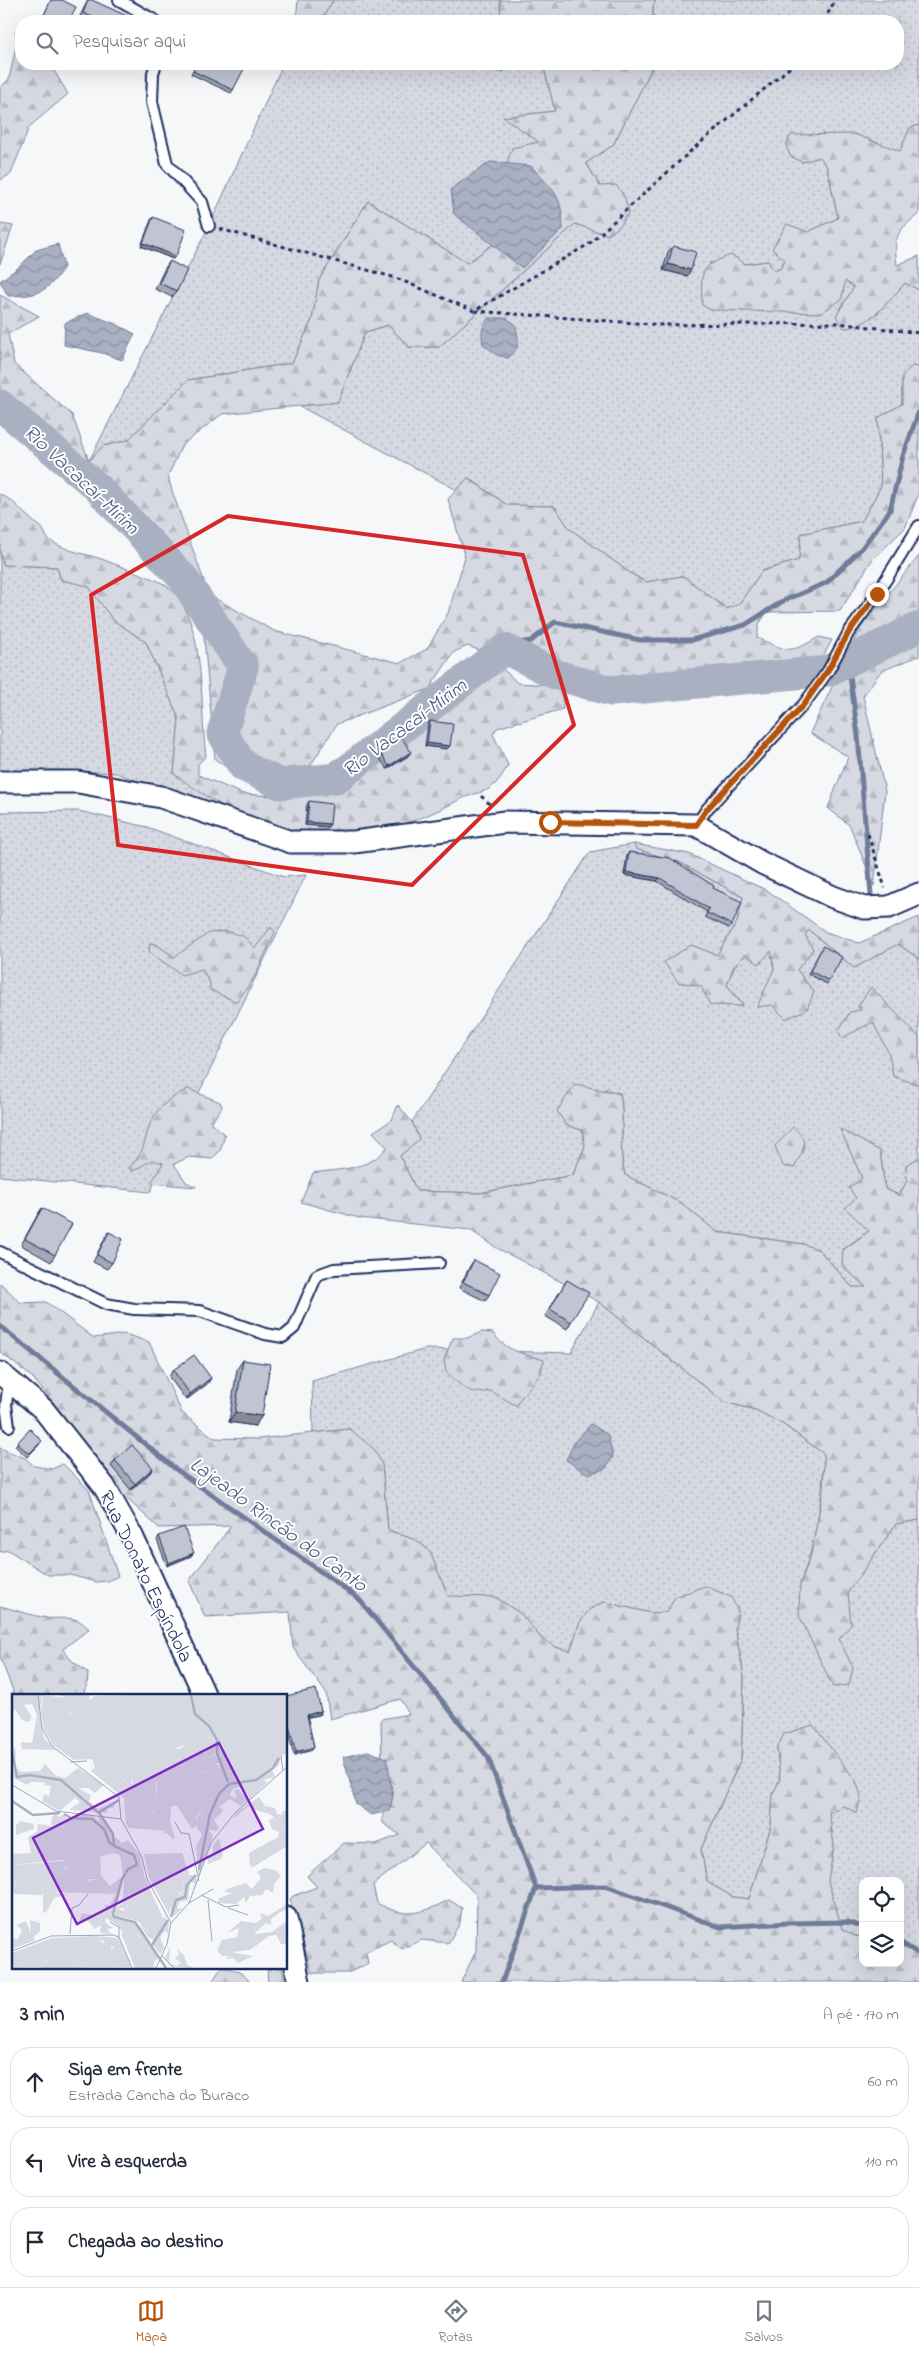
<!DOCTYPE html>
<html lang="pt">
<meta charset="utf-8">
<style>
body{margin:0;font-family:"Indie Flower",sans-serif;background:#f6f6f7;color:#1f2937}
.controls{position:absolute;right:15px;bottom:15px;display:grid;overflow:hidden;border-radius:10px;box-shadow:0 5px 20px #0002}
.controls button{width:45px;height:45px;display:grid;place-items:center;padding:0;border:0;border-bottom:1px solid #e0e1e3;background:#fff;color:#1f2937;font:25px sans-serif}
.stop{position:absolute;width:15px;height:15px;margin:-11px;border:4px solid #b45309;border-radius:50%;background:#fff}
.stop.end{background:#b45309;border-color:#fff;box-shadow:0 1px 5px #0008}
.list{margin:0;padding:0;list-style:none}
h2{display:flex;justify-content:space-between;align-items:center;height:65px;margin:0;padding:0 20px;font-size:21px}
h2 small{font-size:16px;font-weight:400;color:#747a83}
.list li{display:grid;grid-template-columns:32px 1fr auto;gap:15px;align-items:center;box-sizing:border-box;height:70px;margin:0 10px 10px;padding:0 10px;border:1px solid #e0e1e3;border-radius:20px}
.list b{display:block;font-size:19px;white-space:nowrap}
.list p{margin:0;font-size:16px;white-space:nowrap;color:#747a83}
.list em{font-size:16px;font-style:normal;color:#747a83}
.icon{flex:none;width:28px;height:28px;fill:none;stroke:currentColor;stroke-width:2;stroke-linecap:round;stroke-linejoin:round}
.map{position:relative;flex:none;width:919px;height:1982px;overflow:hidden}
.search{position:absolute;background:#fff;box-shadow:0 5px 20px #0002;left:15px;right:15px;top:15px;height:55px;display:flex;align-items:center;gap:12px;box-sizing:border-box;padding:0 18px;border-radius:20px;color:#747a83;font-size:19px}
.sheet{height:305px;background:#fff}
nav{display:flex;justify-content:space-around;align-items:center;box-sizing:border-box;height:70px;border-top:1px solid #e0e1e3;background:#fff;font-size:14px;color:#747a83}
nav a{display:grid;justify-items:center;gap:2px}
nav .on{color:#b45309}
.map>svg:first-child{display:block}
.grass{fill:url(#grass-dots);stroke:#7884a0;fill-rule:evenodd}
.forest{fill:url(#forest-firs);stroke:#7884a0}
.water{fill:url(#water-waves);stroke:#707c99}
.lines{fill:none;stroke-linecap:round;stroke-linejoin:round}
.stream{stroke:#707c99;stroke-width:5}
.river{stroke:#a9b0c1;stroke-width:31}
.service-casing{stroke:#1b2f5e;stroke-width:14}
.minor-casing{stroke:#1b2f5e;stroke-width:25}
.path{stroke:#1b2f5e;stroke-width:3;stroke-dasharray:4 4;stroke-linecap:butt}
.service{stroke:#fff;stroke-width:10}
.minor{stroke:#fff;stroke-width:21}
.wall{fill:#a5a9b5;stroke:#1b2f5e}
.shaded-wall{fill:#868994;stroke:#1b2f5e}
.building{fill:#c0c4d3;stroke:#1b2f5e}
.route{stroke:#b45309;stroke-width:6}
.marked{fill:none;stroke:#d62828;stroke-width:4;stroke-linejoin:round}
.labels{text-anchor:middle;stroke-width:4;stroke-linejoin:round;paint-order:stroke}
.street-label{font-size:20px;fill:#1b2f5e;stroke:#fff}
.water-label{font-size:21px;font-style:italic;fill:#4d5c81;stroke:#fff}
.inset-river{fill:none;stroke:#a9b0c1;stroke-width:2.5}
.inset-road{fill:none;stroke:#9ea7bb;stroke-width:1}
.view{fill:#7b2cbf;fill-opacity:0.15;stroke:#7b2cbf;stroke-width:2.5}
.inset-edge{fill:none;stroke:#1b2f5e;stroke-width:2.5}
</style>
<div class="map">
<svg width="919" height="1982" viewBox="0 0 919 1982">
<defs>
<pattern id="grass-dots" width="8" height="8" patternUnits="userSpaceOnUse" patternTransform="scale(1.25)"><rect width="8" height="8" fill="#d6d9e2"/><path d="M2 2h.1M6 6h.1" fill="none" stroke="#b7bbc4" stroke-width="1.8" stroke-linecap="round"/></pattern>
<pattern id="forest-firs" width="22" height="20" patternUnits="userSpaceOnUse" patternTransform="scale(1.25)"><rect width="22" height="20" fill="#d6d9e2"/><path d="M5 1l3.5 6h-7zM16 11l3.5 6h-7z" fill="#b7bbc4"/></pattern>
<pattern id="water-waves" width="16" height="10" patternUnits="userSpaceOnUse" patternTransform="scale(1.25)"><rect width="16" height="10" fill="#a9b0c1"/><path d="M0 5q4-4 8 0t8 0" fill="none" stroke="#8990a0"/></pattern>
</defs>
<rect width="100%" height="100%" fill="#f6f7f9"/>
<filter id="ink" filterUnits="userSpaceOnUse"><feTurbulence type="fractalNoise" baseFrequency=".02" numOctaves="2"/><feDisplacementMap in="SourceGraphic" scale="10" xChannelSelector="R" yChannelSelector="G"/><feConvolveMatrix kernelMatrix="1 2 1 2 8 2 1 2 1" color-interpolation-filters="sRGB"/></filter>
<g filter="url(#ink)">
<g class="grass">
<path d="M333 0H500L501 20 321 21Z"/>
<path d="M656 0H919V125L910 128 900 152 854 134 802 162 820 157 827 167 838 218 808 232 780 269 774 271 768 261 745 264 709 263 845 281 854 287 836 316 877 314 905 283 919 290V367L912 366 902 376V404L878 418 881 486 862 521 801 534 799 560 762 571 739 604 727 609 683 576 646 582 630 573 569 528 554 506 507 505 469 478 457 490 299 406 338 402 365 332 388 325 409 347H439L575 224 608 235 600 186 586 163 613 145 654 64H898V21H653V6Z"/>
<path d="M283 64H488L497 72 543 64 555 111 504 117 539 142 502 238 467 263 368 201 319 280 312 320 292 363 188 380 128 440 103 446 89 461 209 226Z"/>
<path d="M0 552 4 565 57 567 61 580 88 585 113 620 146 642 179 719 174 774 269 830 116 773 60 770 0 771Z"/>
<path d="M79 811 147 827 284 877 306 875 150 1192 0 1176V812ZM271 927 237 1002 210 983 202 969 149 952 156 944 174 957 255 949Z"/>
<path d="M634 844 637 849 679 862 743 897 737 922 717 955 678 982 701 986 743 1005 727 985C737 956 741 955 771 950L774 969 814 992 797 970 813 949 804 935 809 930 854 968 898 944 919 959V1158L906 1165 907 1181 899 1195 885 1189 880 1151 841 1130 862 1178 856 1198 869 1231 843 1249 866 1288 852 1287 819 1250 803 1244 717 1232 681 1203 625 1175C617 1148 626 1121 620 1093L605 1089 566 1125 582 1130 585 1146 573 1175 480 1193 417 1191 400 1156 419 1139 412 1122 590 852Z"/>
<path d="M599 1302 724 1402 756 1410 784 1425 824 1454C823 1499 816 1542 800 1584L839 1639 850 1625 848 1592 896 1524 919 1520V1953L900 1945V1881H863V1937L855 1936 842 1929 827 1881 834 1846 829 1812 844 1805 777 1748 780 1779 773 1794 771 1826 749 1899 733 1897 707 1882 701 1849 741 1758 744 1677 735 1627 738 1611 650 1613 604 1602 590 1609 580 1622 570 1652 555 1647 541 1638 521 1614 495 1597H448L430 1552 418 1541 388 1530 382 1465 350 1429 313 1433 312 1381 426 1349 571 1353Z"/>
</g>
<g class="forest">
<path d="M298 0H333L321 21H296Z"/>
<path d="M500 0H656L653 6V21H501Z"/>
<path d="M15 31 21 35V64H50L68 94 29 127 11 174 0 180V88L9 79 17 42Z"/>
<path d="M488 64H543L497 72Z"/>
<path d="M543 64H654L613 145 586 163 600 186 616 185 624 196 629 212 621 225 608 235 575 224 439 347H409L388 325 365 332 338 402 222 414 182 445 168 476 172 491 209 595 274 631 400 663 427 649 448 613 465 557 448 499 468 478 507 505 554 506 569 528 630 573 646 582 683 576 727 609 739 604 762 571 799 560 801 534 862 521 881 486 878 418 902 404V376L912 366 919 367V493L905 528 872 560 840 611 767 612 759 624 757 638C789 651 788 655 819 637L832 640 818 666 682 685 566 683 468 646 454 652 429 689 337 724 310 766 282 777 237 775 215 759 203 626 175 579 137 546 113 504 82 493 0 409V295L39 316 8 334 14 364 72 415 89 461 103 446 128 440 188 380 292 363 312 320 319 280 368 201 467 263 502 238 505 170 512 148 539 142 503 117 555 111Z"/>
<path d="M919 125V214C897 231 893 236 897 265L919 256V290L905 283C889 301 870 327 844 328L836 316 854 287 845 281 842 299 821 313 711 310 702 305C701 272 698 267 731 255L745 264 768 261 774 271 780 269 785 260 772 249 787 224 808 232 838 218 827 167 820 157 802 162 790 156 786 145 791 135 854 134 900 151 910 128Z"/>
<path d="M0 224 13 226 0 264Z"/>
<path d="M0 494C19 504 17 508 32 520 34 523 38 524 41 527 46 532 45 538 52 542 70 552 83 553 101 559 120 566 139 573 158 581 209 603 199 709 206 756L198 764V775L243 794 274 796 322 774 334 760 364 750 384 728 438 692 462 663C482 653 504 667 517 683L552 685C561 690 563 698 563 709L497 728 493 734 508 765C490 799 483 787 455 802 408 827 375 833 323 833 306 833 286 834 269 830 263 828 255 823 249 820 222 807 198 791 174 774L179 719 146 642 113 620 88 586 61 580 57 567 4 565 0 552Z"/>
<path d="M919 556V656L881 671 863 696 885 791 874 886 850 826 828 808 848 757 810 733 859 630Z"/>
<path d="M634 844 689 854 768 891 826 932 859 943 919 917V959L898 944 854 968 809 930 805 935 813 949 797 970 814 992 807 1009 786 1019 772 1005 757 1007 774 969 771 951 759 964 745 954 733 968 727 985 743 1006 710 1005 701 986 678 982 664 962 691 945 717 955 737 922 743 897 679 862 636 849Z"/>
<path d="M271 927 275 932 255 976 237 1002 210 990V983L202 969 182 975 149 952 150 943 156 944 174 957 209 933 226 931 243 936 255 948Z"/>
<path d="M871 987 919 1037V1085L893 1076 889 1054 873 1022 842 1038 838 1031 850 1012 861 1010 858 1006Z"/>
<path d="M575 1084 620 1094C626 1121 617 1148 625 1175L681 1203 717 1232 803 1244 819 1250 852 1287H866L842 1266 843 1250 869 1231 845 1208 856 1198 849 1188 862 1178 840 1129 880 1151 885 1189 899 1195 907 1181 906 1165 919 1158V1520L896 1524 848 1592 851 1625 839 1639 853 1668 849 1685 833 1687 799 1615 800 1584 811 1555 823 1491 824 1454 784 1425 756 1410 724 1402 599 1302 497 1248 470 1230 359 1218 301 1202 313 1173C339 1169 371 1170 387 1147L373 1132 392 1120 398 1105 412 1122 419 1139 400 1156 417 1191 480 1193 573 1175 585 1146 582 1130 566 1125 557 1111Z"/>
<path d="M188 1089 220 1102 222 1107 211 1123 225 1135 220 1151 212 1159 189 1157 174 1164 186 1182 196 1187 151 1183 163 1163 152 1160 133 1171 129 1168C147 1150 142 1144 151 1122 158 1106 173 1096 188 1089Z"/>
<path d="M793 1127C811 1142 803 1150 794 1168L783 1166 775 1146Z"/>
<path d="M0 1283 21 1303 46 1302 94 1338 125 1334 149 1342 182 1413 214 1438 258 1439 350 1429 375 1450 382 1465 388 1530 418 1541 430 1552 448 1596 495 1597 521 1614 541 1638 555 1647 570 1651 580 1622 590 1609 604 1602 651 1613 667 1612 675 1597 705 1586 731 1597 738 1611 735 1628 744 1677 741 1758 701 1849 707 1882 733 1897 749 1899 771 1826 773 1794 780 1779 777 1748 784 1734 813 1725 856 1781 861 1796 857 1813 844 1806 829 1812 834 1846 828 1881 842 1929 855 1936 863 1937V1963H900V1945L919 1953V1982H461L476 1951 477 1896 426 1843 373 1885 377 1903C406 1919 421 1914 449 1900L462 1908 460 1923 448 1943 422 1940 402 1949 391 1940 366 1952 368 1964 347 1973H312L290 1899 293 1896 317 1887 307 1876 344 1843 376 1844 400 1835 383 1823 381 1719 409 1714 400 1699 330 1719 326 1693 293 1648 290 1612 205 1617 189 1581 231 1526 159 1528 114 1487 56 1406 32 1377 0 1352Z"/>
<path d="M482 1332 493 1333C505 1351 525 1354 544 1360L540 1375 519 1400 517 1406 491 1391C468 1396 463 1387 446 1372L444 1359 453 1338H467Z"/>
<path d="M0 1448 25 1458 34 1466 52 1469 63 1464 89 1490 118 1576 108 1581 96 1582 70 1575H48L8 1550 0 1552Z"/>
<path d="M0 1606C15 1610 31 1615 46 1618 65 1620 74 1613 89 1629L63 1649 70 1659 88 1673 87 1685 82 1696H15L0 1657Z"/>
<path d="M221 1968C234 1968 241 1971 250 1982H212Z"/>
<path d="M267 1968H282L285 1982H268Z"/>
</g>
<g class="water">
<path d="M490 162 531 166C554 192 562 193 563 229L522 268 454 214 451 189Z"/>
<path d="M58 244 64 267C47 293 38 296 8 296L0 281 19 267 36 250Z"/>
<path d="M87 313 116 324 135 334 122 360 102 353 64 345 65 323Z"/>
<path d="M489 318H506L515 324C519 339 521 348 508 358L497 355 483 344C481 333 481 327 489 318Z"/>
<path d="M591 1424 608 1435 613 1457 605 1469 588 1474 566 1460 575 1441Z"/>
<path d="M368 1751 387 1758 393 1797 389 1811 371 1815 356 1804 343 1757Z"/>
</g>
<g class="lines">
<g class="stream">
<path d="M505 649 518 643 531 641 555 622 640 640H692L745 625 783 601 826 583 862 548 890 510 903 456 919 411"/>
<path d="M848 661 858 736 871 895"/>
<path d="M0 1326 177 1470 358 1598 488 1757 536 1888 502 1982"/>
<path d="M536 1888 606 1886 720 1927 788 1923 848 1922 863 1927"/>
<path d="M900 1942 919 1954"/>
</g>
<path class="river" d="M0 405 97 487 183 578 243 667 222 733 243 766 280 784 337 778 505 649 557 675 611 691 828 671 919 627"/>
<defs>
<g id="service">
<path d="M119 0 156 21"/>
<path d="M156 64 153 73 152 102 167 164 202 202 209 226"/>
<path d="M696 825 707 809 804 704 828 671 849 632 877 594 919 526"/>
<path d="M0 1252 106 1304 134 1309 200 1311 265 1334 283 1337 294 1328 317 1275 334 1269 439 1263"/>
<path d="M9 1426 6 1405 9 1381"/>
</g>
<g id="minor">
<path d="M0 782H78L161 797 291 842H354L505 822 696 825 762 863 833 897 864 908 889 907 919 894"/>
<path d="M0 1373 43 1409 104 1486 132 1536 205 1696"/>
<path d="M286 1918 299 1982"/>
</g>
</defs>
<use href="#service" class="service-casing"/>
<use href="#minor" class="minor-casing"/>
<g class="path">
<path d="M824 21 835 0"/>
<path d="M220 229 396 278 474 311 589 244 693 149 794 64"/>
<path d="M475 311 662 325 839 323 919 333"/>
<path d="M481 796 492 806"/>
<path d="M868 834 885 888"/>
</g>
<use href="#service" class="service"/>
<use href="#minor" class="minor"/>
</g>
<g class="wall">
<path d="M51 0H62L69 21H41Z"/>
<path d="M88 0 138 21H92L80 16Z"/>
<path d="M196 64H237L233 90 231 93 191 74Z"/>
<path d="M153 217 176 256 173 259 141 246 151 220Z"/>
<path d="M673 246 687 276 663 270 668 252Z"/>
<path d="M170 261 177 291 172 297 155 289 165 268Z"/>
<path d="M430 721 447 749 425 746 428 724Z"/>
<path d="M379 751 408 756 387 769 377 754Z"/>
<path d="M309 801 328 827 305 825 307 805Z"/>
<path d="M629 852 713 888 732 925 729 928 705 917 707 912 657 881 624 875 627 855Z"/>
<path d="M823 946 829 981 827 984 808 974Z"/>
<path d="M42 1208 55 1255 51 1262 21 1245 38 1214Z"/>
<path d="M109 1232 112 1263 107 1269 93 1262 105 1238Z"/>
<path d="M474 1260 489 1295 485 1301 459 1288 470 1266Z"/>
<path d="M567 1280 571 1322 567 1329 545 1316Z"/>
<path d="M243 1360 255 1426 229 1422 237 1369Z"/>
<path d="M173 1370 211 1378 207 1384 186 1400 169 1377Z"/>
<path d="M17 1443 40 1444 27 1457 15 1446Z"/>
<path d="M115 1460 153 1468 149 1474 131 1490 111 1466Z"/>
<path d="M159 1536 191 1556 167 1566 157 1540Z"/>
<path d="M286 1696 321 1711 319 1715 307 1717 314 1747 312 1750 294 1755 286 1726Z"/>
</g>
<g class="shaded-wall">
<path d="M143 243 176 256 173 259 141 246Z"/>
<path d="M668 264 691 270 687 276 663 270Z"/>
<path d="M427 743 450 746 447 749 425 746Z"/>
<path d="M411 752 408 756 387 769 389 766Z"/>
<path d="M307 822 330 824 328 827 305 825Z"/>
<path d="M626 872 660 878 657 881 624 875Z"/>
<path d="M211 1378 207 1384 186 1400 190 1394Z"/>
<path d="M235 1412 262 1416 255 1426 229 1422Z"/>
<path d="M153 1468 149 1474 131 1490 135 1484Z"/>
<path d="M194 1553 191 1556 167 1566 169 1563Z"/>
<path d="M321 1711 319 1715 304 1718 307 1715Z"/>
<path d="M314 1747 312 1750 294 1755 296 1752Z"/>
</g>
<g class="building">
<path d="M51 0H62L76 7 69 21H46L42 19Z"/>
<path d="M88 0H92L138 21H101L83 13Z"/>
<path d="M196 64H237L245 67 233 90 193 71Z"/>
<path d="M153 217 186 230 176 256 143 243Z"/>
<path d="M673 246 696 252 691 270 668 264Z"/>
<path d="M170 261 187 270 177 291 159 283Z"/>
<path d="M430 721 453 724 450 746 427 743Z"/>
<path d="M401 737 411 752 389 766 379 751Z"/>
<path d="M309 801 332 804 330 824 307 822Z"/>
<path d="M629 852 670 858 714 886 713 888 742 902 732 925 707 913 709 909 660 878 626 872Z"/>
<path d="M823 946 842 957 829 981 810 971Z"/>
<path d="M42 1208 72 1224 55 1255 25 1239Z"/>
<path d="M109 1232 123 1239 112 1263 97 1255Z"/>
<path d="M474 1260 500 1273 489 1295 463 1282Z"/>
<path d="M567 1280 589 1293 571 1322 550 1309Z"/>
<path d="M194 1355 211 1378 190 1394 173 1370Z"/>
<path d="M243 1360 270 1364 262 1416 235 1412Z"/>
<path d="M30 1429 42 1441 29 1454 17 1443Z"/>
<path d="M132 1445 153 1468 135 1484 115 1460Z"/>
<path d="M184 1527 194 1553 169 1563 159 1536Z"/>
<path d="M316 1689 321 1711 307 1715 314 1747 296 1752 286 1715V1696Z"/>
</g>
</g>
<g class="lines" filter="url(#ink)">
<path class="route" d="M550 822 696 825 707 809 804 704 828 670 849 632 877 594"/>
</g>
<path class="marked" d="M228 516 523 555 574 725 412 885 118 845 91 595Z"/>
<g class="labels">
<g class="street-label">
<text transform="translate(147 1576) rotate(64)" y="7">Rua Donato Espíndola</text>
</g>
<g class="water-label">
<text transform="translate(82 479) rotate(43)" y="7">Rio Vacacaí-Mirim</text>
<text transform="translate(404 727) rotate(-37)" y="7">Rio Vacacaí-Mirim</text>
<text transform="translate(279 1524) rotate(36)" y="7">Lajeado Rincão do Canto</text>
</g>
</g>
<g transform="translate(12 1694)">
<rect width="275" height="275" fill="#f6f7f9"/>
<path d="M48 1H78L77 6 83 2 119 1 101 4 90 17 82 11 75 17 78 23 72 25 73 29H94L93 33 81 35 65 33 60 20 55 19V5ZM182 28 188 30 196 43 204 48 206 57 195 66 192 63 188 71H208L205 76H194L183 83 186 97 193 98V112L184 124V132L180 135 165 112H158L162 83 175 79 182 70 174 74 165 73 159 61 160 55H168L175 49ZM121 84H131L134 90 131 93 144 87 145 115 139 119 143 123 148 120 157 134 154 137 117 134 114 130V117H124L123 113 119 115 118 109 113 110 115 104 104 93 114 85 120 90ZM35 87 46 89 64 103 48 117 30 107 32 100 37 102 39 92 32 91ZM52 120 56 127 73 124 87 133 89 183 86 179 79 180 76 172 58 165 0 171V160L19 159 16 143 26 137 36 138 40 146 45 141 53 144 56 151 52 133 48 132V123ZM262 124 275 136V152L241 173 238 172 237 159 266 143 267 138 260 135 257 126ZM170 159 178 182 171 181 172 195 158 209V222L137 184 132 160ZM130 165 132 182 155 233 146 238 139 237V241L126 227 106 222 105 215 113 217 117 211 116 194 118 186 129 177ZM59 171 67 174 76 187 85 185 92 194 104 200 40 198 37 186 48 180 45 176 49 173 51 177ZM4 186 22 187 31 197 30 201 2 200ZM118 236 129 243 131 237 147 263 142 268V274H123L109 239ZM83 242 107 244 119 273 55 274 90 264 102 253 88 245 85 252 74 256 42 262 31 269 30 273 0 274V259L40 244Z" fill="#d6d9e2"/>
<path d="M0 1H30L28 18 32 44 56 68 43 56 10 55 9 48 20 49 25 21 20 10 12 11 20 23 17 28 10 26 3 15 0 20ZM31 1 54 4 58 13 55 19 63 22 65 33 81 35 94 31 69 30 68 23H78L72 15 76 10 81 9 90 17 101 4 119 1H275V60L270 61 266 72 260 76 263 83 251 86 256 88 238 105 230 92 220 95 218 102 225 104 222 97 226 95 233 103 235 106 229 112 218 105 208 112 206 110 211 117 202 126 207 134 204 137 197 136 201 142 187 184 184 152 190 141 182 129 193 112V99L186 97 180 85 195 76 208 74 207 69 192 74 188 71 192 63 196 65 206 59 204 48 195 42 188 30 182 28 180 47 159 57 165 73 183 71 178 78 162 83 158 127 163 144 160 145 155 139 150 140 157 134 148 120 143 125 138 121 145 115V88L131 97 134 90 130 88 131 84H121L118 91 113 85 105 93 110 94 115 104 114 110 121 106 123 111 118 112 125 115 123 122 120 117 114 118V130L112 104 79 77 83 73 80 65 62 66 41 51 32 35 29 18ZM0 50 4 57 3 74 10 78 28 77 33 70 43 81 53 84 66 74 92 91 83 99 76 94H66L79 101 77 107 86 115 106 106 101 114H95V119L57 116 68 108 46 89 19 88 15 91 2 84ZM247 103 253 112 263 114 265 120 272 121 269 119 275 115V136L258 120 239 115 240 109 221 125 225 118ZM43 120 48 123V132L55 135 53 137 60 149 57 151 53 144 48 146 45 141 40 149 36 138 25 137 26 130 46 133 39 131 40 123ZM71 120 82 122 87 129 86 123 88 121 102 145 104 143 110 149 116 146 129 162V177L118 186 116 194V205L121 211H116L113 219 112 214 105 215 109 218 106 222 113 224 103 222V214L101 222 125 229 131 236 130 243 118 236 111 239 106 231 94 224 93 228 101 234 96 235 97 238 101 240 88 239 89 231 83 235 76 227H67L70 219 85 222V218L93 217V211H98L104 200 92 194 85 185 66 186 67 174 63 172 53 173 52 177 48 173 45 176 47 181 37 186 40 198 55 201 42 204 34 219 31 218V197L27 199 22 187H3V199L0 200V171L52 167 55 161 76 172 79 180 87 179 98 192 111 182 108 161 101 159 87 163V133L72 124 62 128 55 125ZM112 185 111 209 103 214 107 195ZM9 127 22 130V135L4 141V131ZM207 144 211 161 209 165 196 170V164L201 161V151ZM252 174 263 176 269 182 262 190 261 199 254 195 250 201 238 202 234 209 232 203 224 210 206 209 207 204 221 199 212 198 215 195 234 189 240 195 249 184 245 178ZM171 181H184L185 189 179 197 183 190 178 187 176 206 167 208 165 215 171 214 161 223 156 206 162 199 168 201 172 195ZM275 210V216L268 218 259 225V231L254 229 242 240 260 238 275 227V250H269L264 241 257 242 238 256 219 258 241 262 226 269 221 264 214 265 217 262H210L205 256 210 246 225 243 227 234 215 239 229 227 243 229 250 225 248 219 256 222ZM153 223 157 229 156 239 153 237 148 243 152 254 148 260 141 251 142 246 136 243 128 230 138 240 139 232 146 238 148 232 154 234 151 225ZM18 226 28 229V237L21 244 24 246 0 255V243L5 246 10 237 5 231 14 227 19 239ZM88 245 90 249 98 247 101 262 58 274H25L42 262 81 253ZM158 253 157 270 165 272 169 269 163 264 167 260 165 255 172 261 175 271 183 274 158 272 153 264Z" fill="#d6d9e2" fill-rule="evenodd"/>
<path class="inset-river" d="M179 1 183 20 197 32 205 46V59L216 88M0 57 5 83 17 81 49 86 88 120 101 140 102 152 122 161 125 171 116 175 110 185 101 220 102 223 123 228 154 274M0 107 21 121 48 119M86 119 107 106M52 120 59 124 80 125 92 135 97 148 102 152M187 176 198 120 207 100 217 90 244 86 261 74 267 64M159 223 164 206 173 203 175 191 184 181M140 251 156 226"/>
<path class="inset-road" d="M26 1 30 34 40 52 107 103 109 125 130 163 135 185 159 229M269 62 271 77M58 68 75 67M0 91 44 117 109 125M163 128 169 139 177 140 187 187M189 201 214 213 227 211M196 206 200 247M177 209 201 195M216 214 236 221M0 227V245M98 228 107 233V243M58 240 60 214 67 211 76 200M0 257 39 242 101 241 107 243 120 274M149 261 162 274M144 274 155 250 159 229 177 209 199 149 223 119 275 73"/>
<path class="view" d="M207 49 251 135 65 230 21 144Z"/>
<rect width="275" height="275" class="inset-edge"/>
</g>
</svg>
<div class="controls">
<button><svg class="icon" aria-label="locate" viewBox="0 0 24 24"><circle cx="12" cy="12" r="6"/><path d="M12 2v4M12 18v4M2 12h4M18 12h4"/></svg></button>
<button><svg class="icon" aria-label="layers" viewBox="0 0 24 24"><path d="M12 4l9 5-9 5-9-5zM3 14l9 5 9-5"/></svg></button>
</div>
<div class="stop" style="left:550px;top:822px"></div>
<div class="stop end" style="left:877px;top:594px"></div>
<div class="search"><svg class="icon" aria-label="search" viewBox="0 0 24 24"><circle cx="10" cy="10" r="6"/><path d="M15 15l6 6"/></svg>Pesquisar aqui</div>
</div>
<section class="sheet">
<h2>3 min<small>A pé · 170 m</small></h2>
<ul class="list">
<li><svg class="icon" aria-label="ahead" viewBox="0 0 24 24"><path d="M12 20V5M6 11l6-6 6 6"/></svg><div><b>Siga em frente</b><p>Estrada Cancha do Buraco</p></div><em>60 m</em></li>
<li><svg class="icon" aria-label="left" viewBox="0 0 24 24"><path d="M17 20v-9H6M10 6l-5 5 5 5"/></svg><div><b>Vire à esquerda</b></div><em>110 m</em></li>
<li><svg class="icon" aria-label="arrive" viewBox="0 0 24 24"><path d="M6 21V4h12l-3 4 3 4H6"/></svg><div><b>Chegada ao destino</b></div></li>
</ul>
</section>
<nav>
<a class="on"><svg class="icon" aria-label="map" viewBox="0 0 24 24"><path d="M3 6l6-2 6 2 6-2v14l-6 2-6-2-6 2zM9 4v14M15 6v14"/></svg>Mapa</a>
<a><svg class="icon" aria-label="directions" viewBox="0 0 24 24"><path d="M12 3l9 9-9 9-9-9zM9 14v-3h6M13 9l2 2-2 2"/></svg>Rotas</a>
<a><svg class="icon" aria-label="saved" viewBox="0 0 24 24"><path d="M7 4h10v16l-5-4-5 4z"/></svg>Salvos</a>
</nav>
